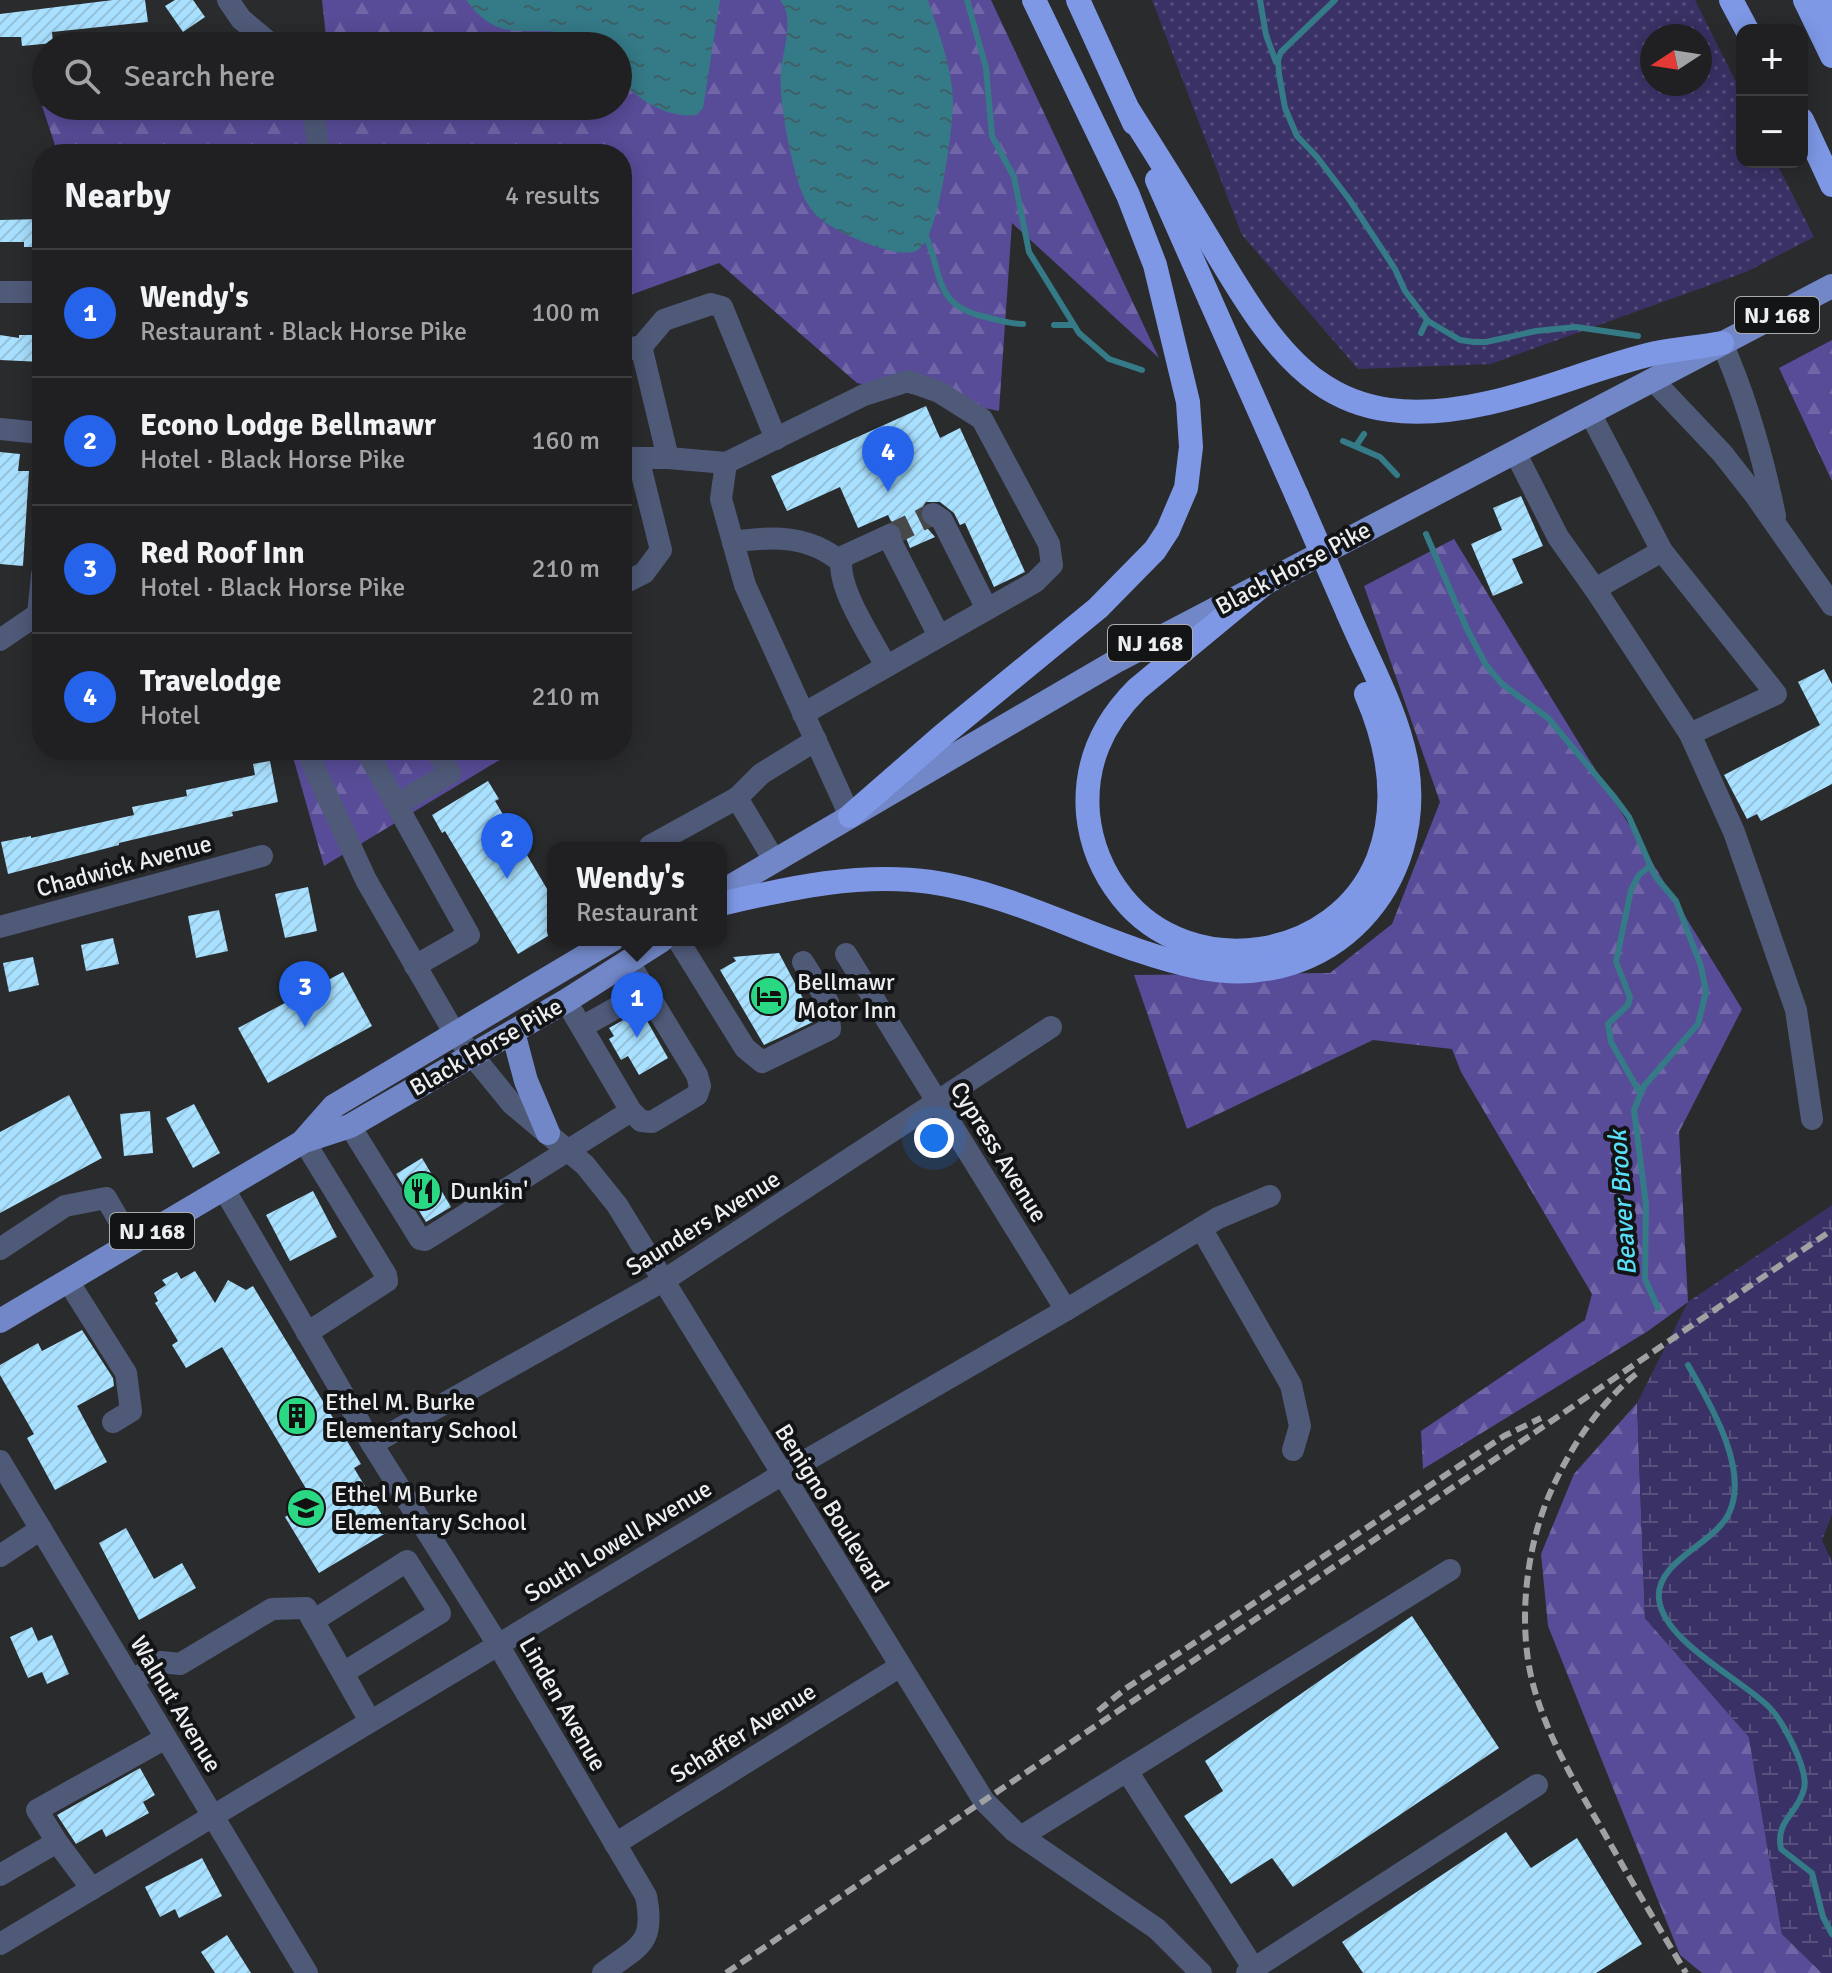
<!DOCTYPE html>
<meta charset="utf-8">
<style>
body{margin:0;font-family:Signika,sans-serif;background:#2d2d2f;color:#f1f3f6}
.controls{position:absolute;right:24px;top:24px;display:grid;overflow:hidden;border-radius:16px;box-shadow:0 4px 20px #0003}
.controls button{width:72px;height:72px;display:grid;place-items:center;padding:0;border:0;border-bottom:2px solid #3d3e40;background:#202022;color:#f1f3f6;font:40px sans-serif}
.compass{position:absolute;left:1640px;top:24px;width:72px;height:72px;border-radius:50%;background:#202022;box-shadow:0 4px 20px #0003;rotate:258deg}
.you{position:absolute;left:934px;top:1138px;width:28px;height:28px;margin:-20px;border:6px solid #fff;border-radius:50%;background:#1a73e8;box-shadow:0 0 0 12px #1a73e833}
.badge{display:grid;place-items:center;width:52px;height:52px;border-radius:50%;background:#2563eb;color:#fff;font-size:26px;font-weight:700}
.pin{position:absolute;translate:-50% -66px;filter:drop-shadow(0 2px 4px #0008)}
.pin::after{content:'';position:absolute;top:42px;width:28px;height:24px;background:inherit;clip-path:polygon(0 0,100% 0,50% 100%)}
.popup{position:absolute;left:547px;top:842px;width:180px;height:104px;box-sizing:border-box;display:grid;place-content:center;border-radius:16px;background:#202022;filter:drop-shadow(0 2px 6px #0005);font-size:26px;white-space:nowrap;color:#a2a3a5}
.popup b{font-size:30px;color:#f1f3f6}
.popup::after{content:'';position:absolute;left:50%;top:100%;margin-left:-16px;border:16px solid transparent;border-top-color:#202022}
.list{margin:0;padding:0;list-style:none}
h2{display:flex;justify-content:space-between;align-items:center;height:104px;margin:0;padding:0 32px;font-size:34px}
h2 small{font-size:26px;font-weight:400;color:#a2a3a5}
.list li{display:grid;grid-template-columns:52px 1fr auto;gap:24px;align-items:center;box-sizing:border-box;height:128px;padding:0 32px;border-top:2px solid #3d3e40}
.list b{display:block;font-size:30px;white-space:nowrap}
.list p{margin:0;font-size:26px;white-space:nowrap;color:#a2a3a5}
.list em{font-size:26px;font-style:normal;color:#a2a3a5}
.icon{flex:none;width:44px;height:44px;fill:none;stroke:currentColor;stroke-width:2;stroke-linecap:round;stroke-linejoin:round}
.map{position:relative;flex:none;width:1832px;height:1973px;overflow:hidden}
.search{position:absolute;background:#202022;box-shadow:0 4px 20px #0003;left:32px;top:32px;width:600px;height:88px;display:flex;align-items:center;gap:20px;box-sizing:border-box;padding:0 28px;border-radius:44px;color:#a2a3a5;font-size:30px}
.panel{position:absolute;background:#202022;box-shadow:0 4px 20px #0003;left:32px;top:144px;width:600px;height:616px;border-radius:32px}
.map>svg:first-child{display:block}
.grass{fill:url(#grass-dots);fill-rule:evenodd}
.forest{fill:url(#forest-firs)}
.wetland{fill:url(#wetland-marsh)}
.water{fill:url(#water-ripples)}
.lines{fill:none;stroke-linecap:round;stroke-linejoin:round}
.stream{stroke:#357a87;stroke-width:6}
.building{fill:url(#building-hatch)}
.minor-tunnel{stroke:#47484a;stroke-width:22;stroke-dasharray:22 11;stroke-linecap:butt}
.minor{stroke:#4f5a79;stroke-width:22}
.major{stroke:#7187c7;stroke-width:24}
.highway{stroke:#7e98e6;stroke-width:24}
.rail{stroke:#a0a1a3;stroke-width:6;stroke-dasharray:12 6;stroke-linecap:butt}
.highway-bridge{stroke:#7e98e6;stroke-width:24}
.labels{text-anchor:middle;stroke-width:8;stroke-linejoin:round;paint-order:stroke}
.shield{fill:#131415;stroke:#acadae;stroke-width:2}
.shield-label{font-size:22px;font-weight:bold;fill:#edeeef}
.street-label{font-size:24px;fill:#edeeef;stroke:#131415}
.poi-label{font-size:24px;fill:#edeeef;stroke:#131415;text-anchor:start}
.water-label{font-size:26px;font-style:italic;fill:#5adef7;stroke:#131415}
</style>
<div class="map">
<svg width="1832" height="1973" viewBox="0 0 1832 1973">
<defs>
<pattern id="grass-dots" width="8" height="8" patternUnits="userSpaceOnUse" patternTransform="scale(2)"><rect width="8" height="8" fill="#3a3266"/><path d="M2 2h.1M6 6h.1" fill="none" stroke="#57507c" stroke-width="1.8" stroke-linecap="round"/></pattern>
<pattern id="forest-firs" width="22" height="20" patternUnits="userSpaceOnUse" patternTransform="scale(2)"><rect width="22" height="20" fill="#584c98"/><path d="M5 1l3.5 6h-7zM16 11l3.5 6h-7z" fill="#7066a7"/></pattern>
<pattern id="wetland-marsh" width="20" height="14" patternUnits="userSpaceOnUse" patternTransform="scale(2)"><rect width="20" height="14" fill="#3a3266"/><path d="M1 5h8M5 5V1M11 12h8M15 12V8" fill="none" stroke="#57507c"/></pattern>
<pattern id="water-ripples" width="26" height="14" patternUnits="userSpaceOnUse" patternTransform="scale(2)"><rect width="26" height="14" fill="#357a87"/><path d="M2 4q2-2 4 0t4 0M15 11q2-2 4 0t4 0" fill="none" stroke="#3e6068"/></pattern>
<pattern id="building-hatch" width="6" height="6" patternUnits="userSpaceOnUse" patternTransform="scale(2)"><rect width="6" height="6" fill="#a8e1ff"/><path d="M-1 1l2-2M0 6l6-6M5 7l2-2" fill="none" stroke="#95c2da"/></pattern>
</defs>
<rect width="100%" height="100%" fill="#2a2b2d"/>
<path class="grass" d="M1152 0H1695L1742 94V162H1776L1814 237 1746 272 1491 364 1358 369 1242 235ZM1652 36H1700V84H1652Z"/>
<g class="forest">
<path d="M322 0H991L1159 358 1012 223 999 411 857 383 719 263 622 298V154H58L42 106H618V46H327Z"/>
<path d="M1832 340V481L1779 368Z"/>
<path d="M1454 539 1742 1009 1679 1132 1688 1302 1648 1331 1423 1469 1421 1431 1585 1320 1592 1294 1461 1072 1452 1049 1373 1040 1187 1129 1134 975 1330 973 1392 924 1440 802 1364 586Z"/>
<path d="M291 750H516L324 866Z"/>
<path d="M1637 1403 1645 1618 1749 1737 1782 1934 1822 1973H1702L1680 1955 1548 1626 1541 1554 1574 1474Z"/>
</g>
<path class="wetland" d="M1832 1205V1515L1822 1540 1832 1562V1973H1822L1782 1934 1749 1737 1645 1618 1637 1403 1688 1302Z"/>
<g class="water">
<path d="M466 0H720L703 108 696 115C669 119 633 98 618 76V46C610 46 599 48 593 45 585 42 579 36 570 34 523 24 501 46 466 0Z"/>
<path d="M780 0H928C938 31 952 67 953 100 953 127 943 194 934 220 931 230 926 246 916 251 897 260 831 231 816 215 810 208 804 199 801 190 791 163 778 98 781 70 783 50 795 17 780 0Z"/>
</g>
<g class="lines">
<g class="stream">
<path d="M967 0 986 68 992 136 1014 177 1029 252 1079 333 1109 359 1142 370"/>
<path d="M1260 0 1266 35 1276 62"/>
<path d="M1335 0 1281 52 1278 60 1279 74 1285 108 1297 136 1317 157 1349 199 1395 269 1405 291 1428 321 1460 340 1474 342H1486L1536 331 1576 327 1638 336"/>
<path d="M924 232C944 273 931 305 986 317 998 320 1011 324 1023 324"/>
<path d="M1054 325H1073"/>
<path d="M1421 333 1427 320"/>
<path d="M1343 441 1380 457 1397 475"/>
<path d="M1356 446 1364 434"/>
<path d="M1426 534 1467 629 1486 665 1502 684 1548 718 1615 798 1629 817 1655 876 1676 901 1701 966 1706 992 1698 1024 1644 1086 1634 1110 1646 1205 1645 1279 1658 1308"/>
<path d="M1640 1093 1611 1042 1608 1024 1628 1005 1630 997 1616 962 1631 890 1639 875 1650 866"/>
<path d="M1688 1365C1709 1402 1750 1469 1729 1513 1715 1544 1655 1561 1659 1599 1663 1641 1741 1679 1769 1707 1783 1721 1809 1770 1804 1789 1798 1814 1775 1820 1781 1849L1812 1873 1823 1917 1832 1934"/>
</g>
</g>
<g class="building">
<path d="M113 0H145L148 22 52 32 53 43 22 46 21 37H0V14Z"/>
<path d="M175 0H193L205 17 183 32 165 6Z"/>
<path d="M42 219V247H24V242H0V220Z"/>
<path d="M0 335 19 338V335H42V362L0 360Z"/>
<path d="M926 406 940 438 960 428 1025 572 994 587 965 523 960 525 954 513 940 502H926L919 512 921 521 935 537 910 548 902 528 891 521 888 515 858 528 840 487 787 511 771 476Z"/>
<path d="M0 452 20 454 18 471H29L23 566 0 564Z"/>
<path d="M1521 496 1543 546 1512 559 1523 583 1493 596 1471 544 1502 530 1493 508Z"/>
<path d="M1824 669 1832 684V784L1761 821 1757 814 1747 819 1724 775 1820 725 1798 682Z"/>
<path d="M270 761 278 802 232 812 233 816 119 843V845L8 874 1 842 31 836V838L134 815 132 807 187 796 186 790 255 775 253 764Z"/>
<path d="M488 781 499 799 495 801 553 899V933L518 954 445 831 442 833 432 815Z"/>
<path d="M308 887 317 931 285 938 275 894Z"/>
<path d="M219 910 228 951 196 958 188 916Z"/>
<path d="M113 938 119 964 86 971 81 945Z"/>
<path d="M779 953 815 1021 764 1045 720 970 736 961 733 957Z"/>
<path d="M33 957 39 985 9 992 3 963Z"/>
<path d="M343 972 372 1026 268 1083 238 1028Z"/>
<path d="M641 1010 668 1058 639 1075 628 1056 621 1060 609 1039 614 1036 609 1028Z"/>
<path d="M69 1095 102 1158 0 1213V1132Z"/>
<path d="M194 1104 220 1153 193 1168 166 1118Z"/>
<path d="M150 1111 153 1153 124 1156 120 1114Z"/>
<path d="M422 1158 451 1207 426 1222 396 1174Z"/>
<path d="M313 1191 337 1237 290 1261 266 1215Z"/>
<path d="M195 1271 215 1303 228 1280 246 1290 253 1286 361 1464 354 1468 391 1530 319 1573 285 1517 309 1502 304 1493 308 1492 222 1347 186 1368 172 1345 178 1341 155 1303 158 1301 154 1293 166 1285 162 1280 177 1272 181 1279Z"/>
<path d="M82 1330 113 1378 114 1386 77 1406 107 1462 55 1490 27 1438 34 1434 0 1375V1365L38 1343 42 1351Z"/>
<path d="M126 1528 154 1579 182 1563 196 1588 139 1620 99 1543Z"/>
<path d="M1412 1616 1499 1748 1293 1887 1272 1858 1231 1884 1184 1816 1223 1791 1205 1761Z"/>
<path d="M32 1627 38 1641 52 1635 69 1674 47 1684 42 1672 28 1678 10 1637Z"/>
<path d="M140 1768 155 1795 143 1802 149 1813 106 1837 102 1829 76 1844 57 1815Z"/>
<path d="M1506 1832 1531 1868 1577 1838 1642 1944 1596 1973H1363L1342 1942Z"/>
<path d="M202 1858 222 1896 179 1918 175 1909 160 1917 145 1887Z"/>
<path d="M227 1935 251 1973H215L201 1952Z"/>
</g>
<g class="lines">
<path class="minor-tunnel" d="M890 535 933 514"/>
<g class="minor">
<path d="M228 0 241 19 273 46"/>
<path d="M313 106 319 154"/>
<path d="M0 292H42"/>
<path d="M1722 343C1746 398 1763 457 1775 516"/>
<path d="M641 347 664 320 711 304 722 307 776 439"/>
<path d="M622 351 641 346 668 458"/>
<path d="M1653 380 1722 453 1755 495 1832 605"/>
<path d="M0 429 40 433 42 438"/>
<path d="M1515 452 1558 537 1595 589 1662 551 1590 413"/>
<path d="M622 458H668L726 463"/>
<path d="M933 514 942 520 987 609"/>
<path d="M888 536 939 636"/>
<path d="M733 542C772 536 809 535 841 562"/>
<path d="M1662 551 1776 694 1690 734 1734 832 1796 1010 1812 1119"/>
<path d="M622 584 644 573 661 550 638 458"/>
<path d="M1595 589 1690 734"/>
<path d="M0 640 38 614 42 575"/>
<path d="M886 666C872 639 835 586 842 557L890 535"/>
<path d="M803 714 1035 582 1052 565 1049 544 982 419 939 392 908 381 864 395 726 463 721 499 745 585 850 816"/>
<path d="M306 750 366 880 455 1034 512 1104 585 1165 617 1205 984 1801 1014 1831 1157 1929 1201 1973"/>
<path d="M366 750 469 935 415 966"/>
<path d="M737 798 761 774 816 740"/>
<path d="M398 804 450 773 436 750"/>
<path d="M651 848 650 846 737 798 774 860"/>
<path d="M0 927 262 856"/>
<path d="M678 940 745 1048 762 1062 830 1029 828 1002 803 962"/>
<path d="M846 954 1066 1310"/>
<path d="M566 1001 631 1111 641 1121 652 1122 697 1095 700 1086 697 1075 628 961"/>
<path d="M582 1027 646 991"/>
<path d="M350 1126 420 1239 425 1240 631 1111"/>
<path d="M304 1141 386 1275 387 1281 307 1333"/>
<path d="M224 1189 372 1444 497 1643 646 1896C656 1945 638 1946 603 1973"/>
<path d="M1201 1228 1291 1385 1300 1426 1293 1450"/>
<path d="M0 1249 65 1206 106 1198 132 1243"/>
<path d="M68 1281 126 1373 131 1411 113 1422"/>
<path d="M372 1444 663 1281 1051 1027"/>
<path d="M0 1461 307 1973"/>
<path d="M0 1556 41 1529"/>
<path d="M313 1621 407 1561 440 1613 343 1673"/>
<path d="M132 1681 161 1662 180 1664 272 1609 306 1608 370 1721"/>
<path d="M1127 1771 1254 1969"/>
<path d="M1022 1836 1450 1570"/>
<path d="M57 1842 37 1810 164 1739"/>
<path d="M615 1844 899 1667"/>
<path d="M0 1875 57 1842 92 1889"/>
<path d="M0 1944 781 1475 1066 1310 1218 1218 1270 1196"/>
<path d="M1247 1973 1537 1785"/>
</g>
<g class="major">
<path d="M721 892 1118 660 1832 286"/>
<path d="M513 1032 526 1081 548 1133"/>
<path d="M304 1140 334 1106 612 940"/>
<path d="M0 1321 304 1141 350 1126 566 1001 662 940"/>
</g>
<g class="highway">
<path d="M1078 0 1134 123"/>
<path d="M1731 0 1747 30"/>
<path d="M1805 0 1832 56"/>
<path d="M1824 0 1832 17"/>
<path d="M1129 111C1157 155 1185 200 1212 245 1283 365 1332 438 1488 403 1545 391 1599 366 1656 353 1678 349 1700 347 1722 343"/>
<path d="M1802 120 1832 185"/>
<path d="M1157 180 1297 496"/>
<path d="M1264 584 1137 689C1102 724 1084 764 1088 814 1091 845 1103 873 1122 897 1190 983 1337 962 1378 859 1399 804 1389 747 1366 694"/>
<path d="M850 816 943 735 1098 608 1155 550 1168 530 1186 488 1191 447 1188 402 1155 265 1128 195 1034 0"/>
<path d="M721 904C789 888 861 872 931 882 1026 896 1109 950 1202 968 1330 992 1429 885 1406 760 1396 709 1368 660 1348 613"/>
</g>
<g class="rail">
<path d="M1636 1374C1599 1404 1570 1448 1551 1491 1525 1548 1517 1628 1534 1688 1549 1740 1576 1785 1603 1831 1630 1879 1658 1926 1686 1973"/>
<path d="M1098 1711 1125 1689 1504 1436 1541 1418"/>
<path d="M726 1973 1531 1435 1832 1230"/>
</g>
<path class="highway-bridge" d="M1297 496 1348 613"/>
</g>
<defs>
<symbol id="hotel-disc" viewBox="-11 -11 22 22"><circle r="9.5" fill="#2ad884" stroke="#131415"/><path d="M-6-4.5h1.5V1H6V5H4.5V3h-9V5H-6ZM-4 0a1.8 1.8 0 1 1 3.6 0ZM.5 0V-2.5h3Q6-2.5 6 0Z" fill="#111"/></symbol>
<symbol id="restaurant-disc" viewBox="-11 -11 22 22"><circle r="9.5" fill="#2ad884" stroke="#131415"/><path d="M-5-6h1v4h1v-4h1v4h1v-4h1v5L-1.5 .5V6h-2V.5L-5-1ZM5-6V6H3V1.5H1.5Q1.5-4 5-6Z" fill="#111"/></symbol>
<symbol id="building-disc" viewBox="-11 -11 22 22"><circle r="9.5" fill="#2ad884" stroke="#131415"/><path d="M-4-6H4V6H1V3H-1V6H-4ZM-2.5-4.3h1.7v1.8h-1.7ZM.8-4.3h1.7v1.8H.8ZM-2.5-1h1.7V.8h-1.7ZM.8-1h1.7V.8H.8Z" fill="#111"/></symbol>
<symbol id="school-disc" viewBox="-11 -11 22 22"><circle r="9.5" fill="#2ad884" stroke="#131415"/><path d="M0-5L7-2L0 1L-7-2ZM-4 1L0 2.5L4 1V4Q0 6-4 4Z" fill="#111"/></symbol>
</defs>
<g fill-rule="evenodd">
<use href="#hotel-disc" x="747" y="974" width="44" height="44"/>
<use href="#restaurant-disc" x="400" y="1169" width="44" height="44"/>
<use href="#building-disc" x="275" y="1394" width="44" height="44"/>
<use href="#school-disc" x="284" y="1486" width="44" height="44"/>
</g>
<g class="labels">
<g class="shield">
<rect x="1735" y="297" width="84" height="36" rx="6"/>
<rect x="1108" y="625" width="84" height="36" rx="6"/>
<rect x="110" y="1213" width="84" height="36" rx="6"/>
</g>
<g class="shield-label">
<text x="1777" y="323">NJ 168</text>
<text x="1150" y="651">NJ 168</text>
<text x="152" y="1239">NJ 168</text>
</g>
<g class="street-label">
<text transform="translate(1293 568) rotate(-28)" y="8">Black Horse Pike</text>
<text transform="translate(124 866) rotate(-15)" y="8">Chadwick Avenue</text>
<text transform="translate(486 1047) rotate(-30)" y="8">Black Horse Pike</text>
<text transform="translate(999 1152) rotate(58)" y="8">Cypress Avenue</text>
<text transform="translate(703 1223) rotate(-32)" y="8">Saunders Avenue</text>
<text transform="translate(832 1508) rotate(58)" y="8">Benigno Boulevard</text>
<text transform="translate(618 1541) rotate(-31)" y="8">South Lowell Avenue</text>
<text transform="translate(176 1704) rotate(59)" y="8">Walnut Avenue</text>
<text transform="translate(563 1704) rotate(60)" y="8">Linden Avenue</text>
<text transform="translate(743 1733) rotate(-32)" y="8">Schaffer Avenue</text>
</g>
<g class="poi-label">
<text x="797" y="990">Bellmawr<tspan x="797" dy="28">Motor Inn</tspan></text>
<text x="450" y="1199">Dunkin'</text>
<text x="325" y="1410">Ethel M. Burke<tspan x="325" dy="28">Elementary School</tspan></text>
<text x="334" y="1502">Ethel M Burke<tspan x="334" dy="28">Elementary School</tspan></text>
</g>
<g class="water-label">
<text transform="translate(1622 1203) rotate(-94)" y="9">Beaver Brook</text>
</g>
</g>
</svg>
<div class="controls">
<button>+</button>
<button>−</button>
</div>
<svg class="compass" viewBox="-18 -18 36 36"><path d="M0-13l5 13h-10z" fill="#e53935"/><path d="M0 13l5-13h-10z" fill="#a2a3a5"/></svg>
<div class="you"></div>
<div class="pin badge" style="left:637px;top:1038px">1</div>
<div class="popup"><b>Wendy's</b>Restaurant</div>
<div class="pin badge" style="left:507px;top:879px">2</div>
<div class="pin badge" style="left:305px;top:1027px">3</div>
<div class="pin badge" style="left:888px;top:492px">4</div>
<div class="search"><svg class="icon" aria-label="search" viewBox="0 0 24 24"><circle cx="10" cy="10" r="6"/><path d="M15 15l6 6"/></svg>Search here</div>
<section class="panel">
<h2>Nearby<small>4 results</small></h2>
<ul class="list">
<li><span class="badge">1</span><div><b>Wendy's</b><p>Restaurant · Black Horse Pike</p></div><em>100 m</em></li>
<li><span class="badge">2</span><div><b>Econo Lodge Bellmawr</b><p>Hotel · Black Horse Pike</p></div><em>160 m</em></li>
<li><span class="badge">3</span><div><b>Red Roof Inn</b><p>Hotel · Black Horse Pike</p></div><em>210 m</em></li>
<li><span class="badge">4</span><div><b>Travelodge</b><p>Hotel</p></div><em>210 m</em></li>
</ul>
</section>
</div>
